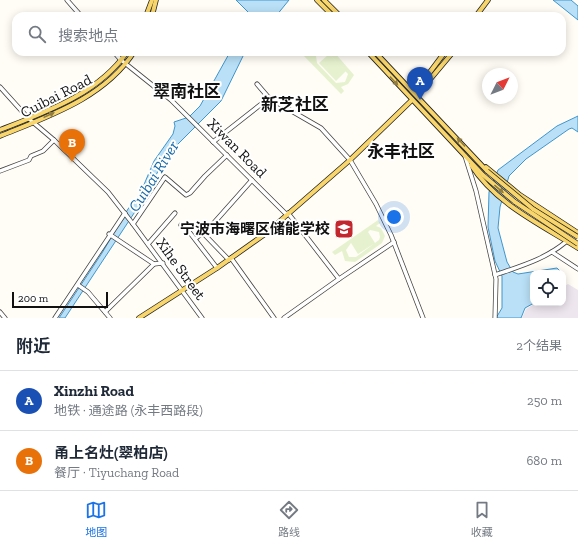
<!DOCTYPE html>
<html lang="zh">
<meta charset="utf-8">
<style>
body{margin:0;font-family:"Zilla Slab","Noto Sans SC",serif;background:#f6f6f7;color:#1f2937}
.controls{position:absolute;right:12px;bottom:12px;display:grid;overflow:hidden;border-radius:8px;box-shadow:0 2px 10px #0003}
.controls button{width:36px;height:36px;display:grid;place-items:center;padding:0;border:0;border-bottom:1px solid #e0e1e3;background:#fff;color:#1f2937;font:20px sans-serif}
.compass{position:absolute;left:482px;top:68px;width:36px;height:36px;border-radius:50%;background:#fff;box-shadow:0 2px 10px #0003;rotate:48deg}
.scale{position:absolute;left:12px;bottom:10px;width:96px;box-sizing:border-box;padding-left:4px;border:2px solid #111;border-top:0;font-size:11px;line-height:14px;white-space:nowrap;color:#111;-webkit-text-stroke:3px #fff;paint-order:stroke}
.you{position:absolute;left:394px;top:217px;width:14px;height:14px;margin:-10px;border:3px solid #fff;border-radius:50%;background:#1a73e8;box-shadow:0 0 0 6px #1a73e833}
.badge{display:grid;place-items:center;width:26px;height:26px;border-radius:50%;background:#1a73e8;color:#fff;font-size:13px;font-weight:700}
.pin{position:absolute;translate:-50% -33px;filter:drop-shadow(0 1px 2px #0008)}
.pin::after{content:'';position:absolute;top:21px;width:14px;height:12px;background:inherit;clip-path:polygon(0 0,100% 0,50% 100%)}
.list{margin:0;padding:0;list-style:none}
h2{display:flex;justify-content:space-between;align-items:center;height:52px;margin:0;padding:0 16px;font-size:17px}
h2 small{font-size:13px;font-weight:400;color:#747a83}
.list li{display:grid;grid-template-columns:26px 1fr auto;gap:12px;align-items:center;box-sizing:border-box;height:60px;padding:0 16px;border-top:1px solid #e0e1e3}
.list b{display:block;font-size:15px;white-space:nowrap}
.list p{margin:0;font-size:13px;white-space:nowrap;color:#747a83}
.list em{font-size:13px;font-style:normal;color:#747a83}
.icon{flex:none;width:22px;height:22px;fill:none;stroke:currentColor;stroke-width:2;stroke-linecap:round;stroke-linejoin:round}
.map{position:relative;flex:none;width:578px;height:318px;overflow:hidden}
.search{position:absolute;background:#fff;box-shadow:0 2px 10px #0003;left:12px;right:12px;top:12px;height:44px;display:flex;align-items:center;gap:10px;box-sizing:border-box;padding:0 14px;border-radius:12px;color:#747a83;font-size:15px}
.sheet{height:172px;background:#fff}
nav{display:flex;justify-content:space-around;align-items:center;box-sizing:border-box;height:56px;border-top:1px solid #e0e1e3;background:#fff;font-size:11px;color:#747a83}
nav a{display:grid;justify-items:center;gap:2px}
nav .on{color:#1a73e8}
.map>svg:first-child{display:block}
.industrial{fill:#eee6ef}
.pitch{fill:#e6f2cf;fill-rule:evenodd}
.water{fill:#b9e0f7;stroke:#3f96cf}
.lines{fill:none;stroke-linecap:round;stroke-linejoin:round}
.minor-casing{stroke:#444;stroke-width:5}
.major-casing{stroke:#222;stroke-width:5.5}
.minor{stroke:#fff;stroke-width:3.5}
.major{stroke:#f9d66b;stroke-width:4}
.major-bridge-casing{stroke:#222;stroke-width:5.5;stroke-linecap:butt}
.major-bridge{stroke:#f9d66b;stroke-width:4}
.oneway{fill:#917d42}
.labels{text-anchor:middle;stroke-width:4;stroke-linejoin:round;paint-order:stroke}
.street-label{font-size:15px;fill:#111;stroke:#fff}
.poi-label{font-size:15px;font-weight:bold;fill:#111;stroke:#fff;text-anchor:end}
.water-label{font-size:16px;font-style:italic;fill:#1768a6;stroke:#fff}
.quarter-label{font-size:17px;font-weight:bold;fill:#111;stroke:#fff}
</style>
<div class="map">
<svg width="578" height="318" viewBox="0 0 578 318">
<rect width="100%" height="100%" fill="#fffdf5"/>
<path class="industrial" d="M568 284 578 290V318H522L526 309 536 303H563V287Z"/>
<g class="pitch">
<path d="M308 52H320L316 56 317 63 336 83 345 82 348 74 327 52H334L354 75 348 84 341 87 344 91 341 94 304 56Z"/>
<path d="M329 54 346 71 336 81 319 63Z"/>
<path d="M378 220 380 223 376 226 381 228 385 236 382 243 355 262 345 261 342 251 335 255 332 252ZM370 230 379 232 380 237 379 240 356 257H349L346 250 351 243 358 254 375 243 368 232Z"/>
</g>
<g class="water">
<path d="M236 0H289L276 16H252Z"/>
<path d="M553 0H571L578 6V20Z"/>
<path d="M230 52H245L221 101 166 156 144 198 65 318H59L102 253 128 209 140 194 154 161 173 134 175 126 174 122 189 117 200 106Z"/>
<path d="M578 116V132L572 128 569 129 526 159 509 176 500 207 498 228 507 262 513 272 518 274 557 268 562 273H533L534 303 525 308 521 318H496L502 308V276L495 261 488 227 489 192 498 170 557 126Z"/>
</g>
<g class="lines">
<defs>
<g id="minor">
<path d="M67 0 81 16"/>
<path d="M114 52 121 60 171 100 287 215"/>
<path d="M257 84 269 98 321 128 350 160 376 204 391 235 423 318"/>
<path d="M0 87 28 118 54 140 108 192 133 224 202 318"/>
<path d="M213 142 269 98"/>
<path d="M465 156 476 191 496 279 495 318"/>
<path d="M0 171 29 160 31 156 43 151 54 140"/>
<path d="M288 213 339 279 394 242"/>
<path d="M133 224 165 177 186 195 190 193 205 176 227 155"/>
<path d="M181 225 187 229 217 268"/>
<path d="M202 232 229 260"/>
<path d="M109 234 154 264 163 263"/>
<path d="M195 239 212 225 252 180"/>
<path d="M148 244 175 213"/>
<path d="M552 252 578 269"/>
<path d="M231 258 274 318"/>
<path d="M495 275C521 266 546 259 567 241"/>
<path d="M78 285 88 292 110 318"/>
<path d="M0 312 5 318"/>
<path d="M105 312 154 264"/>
<path d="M55 318 125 213"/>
<path d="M284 318 339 279"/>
</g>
<g id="major">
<path d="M317 0 333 16"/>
<path d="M324 0 340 16"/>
<path d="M146 16 152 0"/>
<path d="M152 16 156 0"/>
<path d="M476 16 488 0"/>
<path d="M368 52 483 175 515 202"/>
<path d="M375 52 487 171"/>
<path d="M417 95 453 52"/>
<path d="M417 95 418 88 445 52"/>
<path d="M0 130C46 112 98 94 127 52"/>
<path d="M0 136C49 116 104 98 134 52"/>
<path d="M471 165C496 204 540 224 578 248"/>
<path d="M486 167 520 195 578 233"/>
<path d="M139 318 217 268 265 234 350 160 412 100"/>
</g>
</defs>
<use href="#minor" class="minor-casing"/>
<use href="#major" class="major-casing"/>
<use href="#minor" class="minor"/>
<use href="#major" class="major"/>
<defs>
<g id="major-bridge">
<path d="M487 171 533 209 578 237"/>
<path d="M515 202 578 244"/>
</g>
</defs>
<use href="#major-bridge" class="major-bridge-casing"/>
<use href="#major-bridge" class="major-bridge"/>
</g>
<defs><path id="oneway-solid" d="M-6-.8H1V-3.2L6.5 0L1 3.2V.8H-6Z"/></defs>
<g class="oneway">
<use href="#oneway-solid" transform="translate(394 81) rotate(47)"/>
<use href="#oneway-solid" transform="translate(49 115) rotate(-24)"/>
<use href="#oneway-solid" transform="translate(461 142) rotate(-133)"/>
<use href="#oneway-solid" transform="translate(499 189) rotate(40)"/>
</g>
<defs>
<symbol id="school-square" viewBox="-11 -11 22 22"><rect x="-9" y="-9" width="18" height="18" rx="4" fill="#c4262e" stroke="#fff"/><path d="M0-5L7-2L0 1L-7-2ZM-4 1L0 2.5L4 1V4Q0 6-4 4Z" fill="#fff"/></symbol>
</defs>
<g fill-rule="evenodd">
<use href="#school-square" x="333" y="218" width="22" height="22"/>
</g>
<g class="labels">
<g class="street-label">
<text transform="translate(56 96) rotate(-27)" y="5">Cuibai Road</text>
<text transform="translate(237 148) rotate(45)" y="5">Xiwan Road</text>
<text transform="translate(181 269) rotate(54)" y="5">Xihe Street</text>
</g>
<g class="poi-label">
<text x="330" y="234">宁波市海曙区储能学校</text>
</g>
<g class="water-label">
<text transform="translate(153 176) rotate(-58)" y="6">Cuibai River</text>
</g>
<g class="quarter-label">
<text x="187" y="97">翠南社区</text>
<text x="295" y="110">新芝社区</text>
<text x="401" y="157">永丰社区</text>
</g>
</g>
</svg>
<div class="controls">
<button><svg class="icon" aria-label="locate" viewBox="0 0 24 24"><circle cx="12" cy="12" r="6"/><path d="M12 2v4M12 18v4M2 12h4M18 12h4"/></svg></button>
</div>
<svg class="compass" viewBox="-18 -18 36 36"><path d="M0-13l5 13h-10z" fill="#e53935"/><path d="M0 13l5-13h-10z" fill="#747a83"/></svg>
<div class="scale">200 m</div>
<div class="you"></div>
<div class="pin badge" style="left:420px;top:100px;background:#1a4fb4">A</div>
<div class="pin badge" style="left:72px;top:162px;background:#e8710a">B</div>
<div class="search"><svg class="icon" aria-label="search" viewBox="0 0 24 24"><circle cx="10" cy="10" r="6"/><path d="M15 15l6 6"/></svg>搜索地点</div>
</div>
<section class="sheet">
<h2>附近<small>2个结果</small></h2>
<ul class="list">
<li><span class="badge" style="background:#1a4fb4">A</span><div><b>Xinzhi Road</b><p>地铁 · 通途路 (永丰西路段)</p></div><em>250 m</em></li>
<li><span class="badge" style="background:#e8710a">B</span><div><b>甬上名灶(翠柏店)</b><p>餐厅 · Tiyuchang Road</p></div><em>680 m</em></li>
</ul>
</section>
<nav>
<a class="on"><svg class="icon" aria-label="map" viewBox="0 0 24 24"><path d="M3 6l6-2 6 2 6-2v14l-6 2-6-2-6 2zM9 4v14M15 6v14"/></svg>地图</a>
<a><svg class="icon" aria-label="directions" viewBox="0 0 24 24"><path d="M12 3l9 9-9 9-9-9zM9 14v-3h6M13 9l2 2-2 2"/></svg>路线</a>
<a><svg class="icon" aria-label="saved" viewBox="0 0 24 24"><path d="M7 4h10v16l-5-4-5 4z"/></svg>收藏</a>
</nav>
